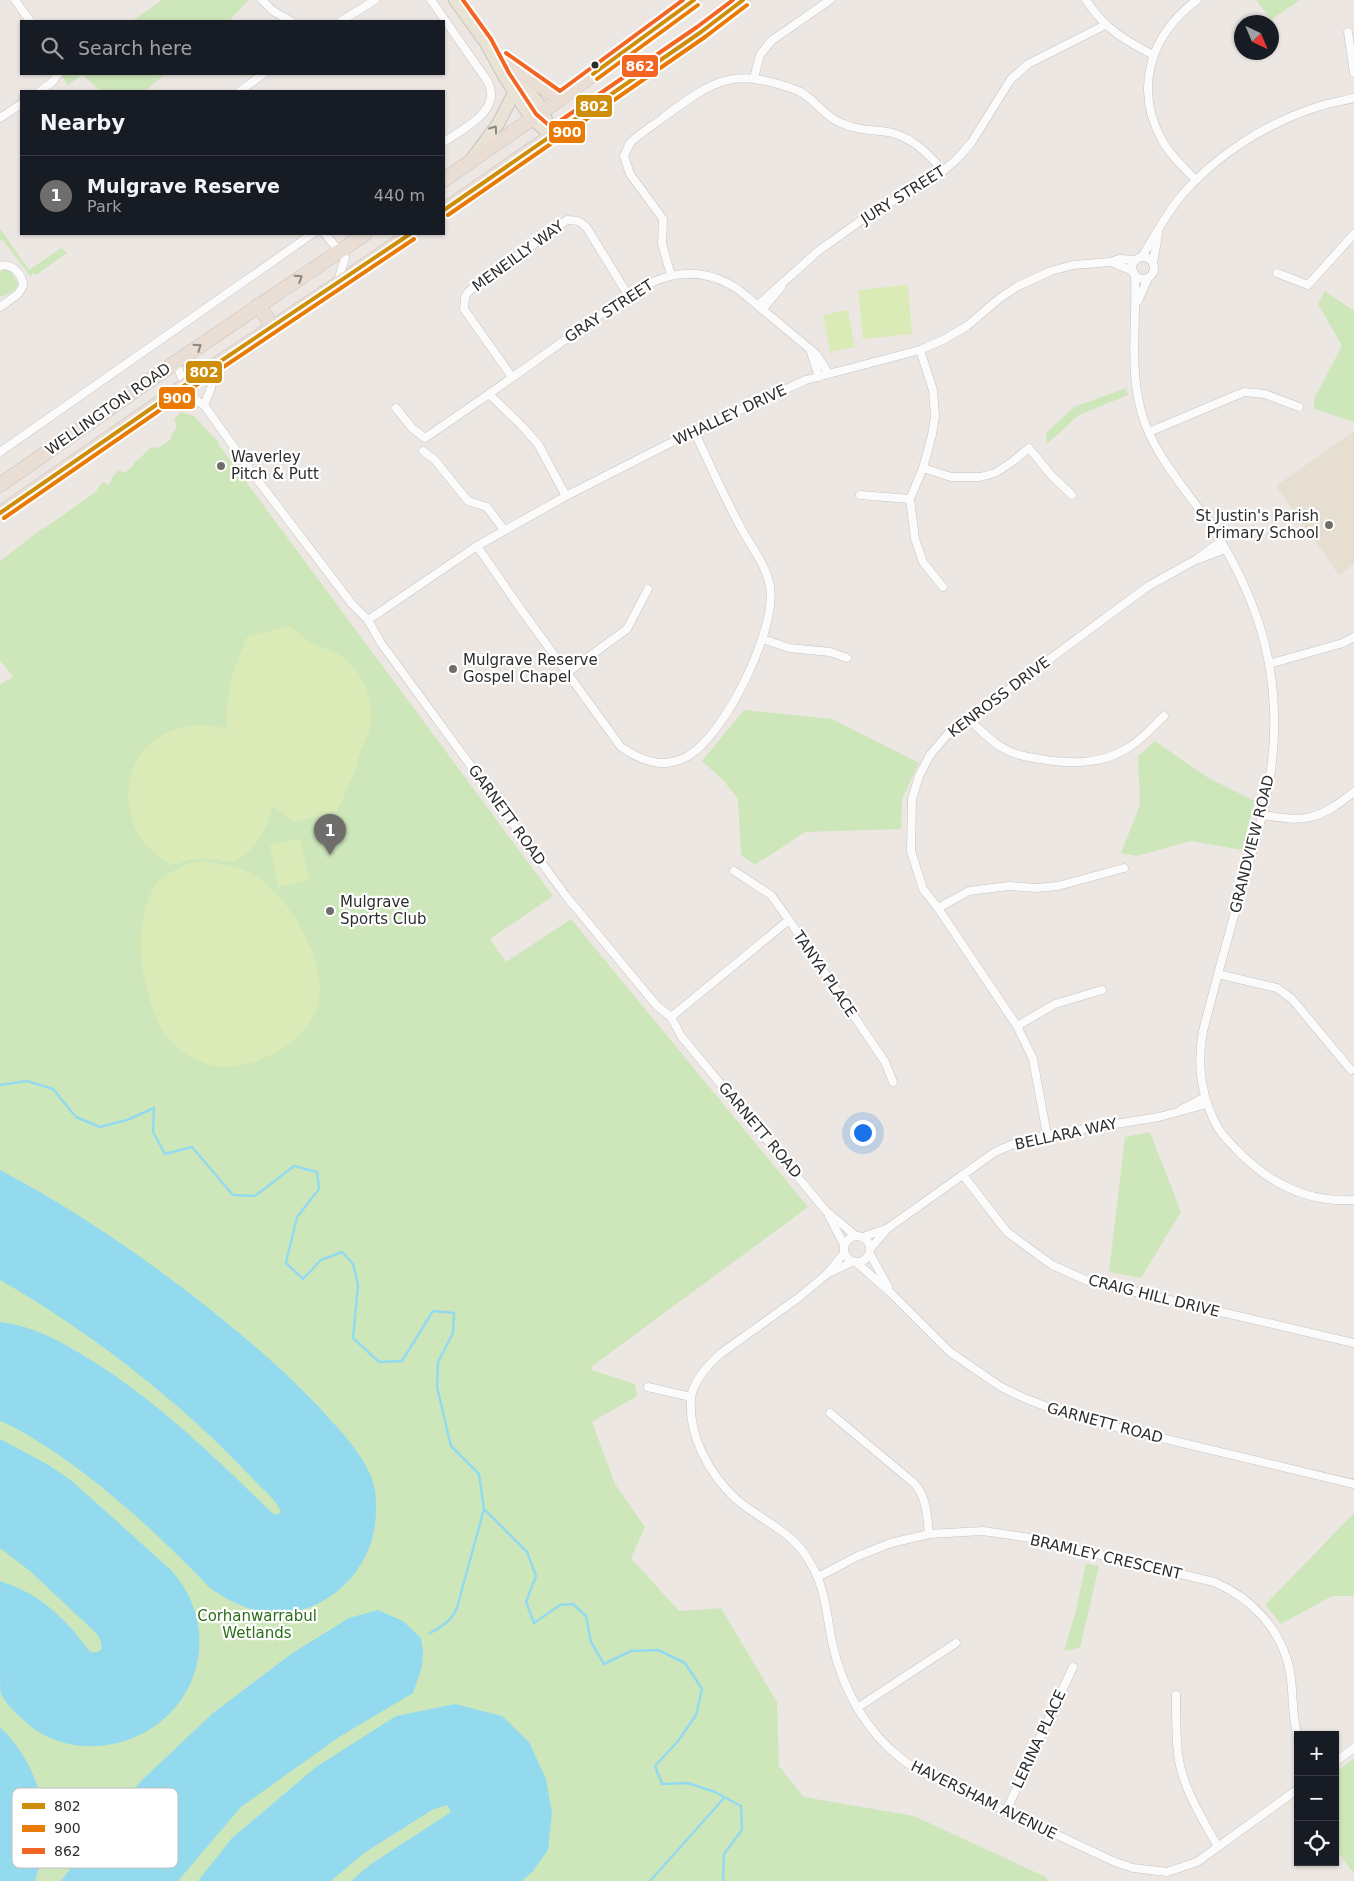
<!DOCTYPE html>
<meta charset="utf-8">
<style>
body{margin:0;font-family:"DejaVu Sans",sans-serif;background:#20242c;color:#f1f3f6}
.controls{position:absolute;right:15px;bottom:15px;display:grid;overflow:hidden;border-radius:0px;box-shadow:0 1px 4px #0004}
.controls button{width:45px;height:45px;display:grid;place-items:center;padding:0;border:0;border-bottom:1px solid #363941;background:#171b24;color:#f1f3f6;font:25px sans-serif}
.compass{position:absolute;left:1234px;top:15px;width:45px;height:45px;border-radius:50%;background:#171b24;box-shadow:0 1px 4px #0004;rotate:136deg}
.you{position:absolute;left:862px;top:1132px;width:18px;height:18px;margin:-12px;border:4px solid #fff;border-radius:50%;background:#1a73e8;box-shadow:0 0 0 8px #1a73e833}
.badge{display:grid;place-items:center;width:32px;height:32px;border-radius:50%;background:#706e6c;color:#fff;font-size:16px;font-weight:700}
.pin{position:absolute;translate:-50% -41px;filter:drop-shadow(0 1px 2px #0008)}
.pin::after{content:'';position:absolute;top:26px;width:18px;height:15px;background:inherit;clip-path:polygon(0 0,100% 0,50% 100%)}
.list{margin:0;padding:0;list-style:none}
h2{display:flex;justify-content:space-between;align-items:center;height:65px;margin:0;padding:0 20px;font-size:21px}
h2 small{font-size:16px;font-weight:400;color:#9ea1a6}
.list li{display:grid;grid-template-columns:32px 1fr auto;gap:15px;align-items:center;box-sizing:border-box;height:80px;padding:0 20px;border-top:1px solid #363941}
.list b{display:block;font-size:19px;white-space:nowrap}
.list p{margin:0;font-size:16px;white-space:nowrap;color:#9ea1a6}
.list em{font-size:16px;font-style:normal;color:#9ea1a6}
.icon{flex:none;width:28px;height:28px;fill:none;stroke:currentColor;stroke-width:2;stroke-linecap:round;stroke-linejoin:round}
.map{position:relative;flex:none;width:1354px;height:1881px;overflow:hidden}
.search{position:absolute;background:#171b24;box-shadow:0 1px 4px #0004;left:20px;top:20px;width:425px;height:55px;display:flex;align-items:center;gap:12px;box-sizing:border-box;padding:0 18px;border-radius:0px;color:#9ea1a6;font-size:19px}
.panel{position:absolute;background:#171b24;box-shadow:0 1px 4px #0004;left:20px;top:90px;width:425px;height:145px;border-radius:0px}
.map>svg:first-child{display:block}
.education{fill:#e6ded0}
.green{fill:#cee7ba}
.pitch{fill:#daebb8}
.water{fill:#94daef}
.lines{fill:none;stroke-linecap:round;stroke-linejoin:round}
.stream{stroke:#94daef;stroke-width:2.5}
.street-casing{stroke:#c5c4c3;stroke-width:9}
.primary-casing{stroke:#c6c4c3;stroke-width:14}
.highway-casing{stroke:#c6c4c3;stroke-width:15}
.street{stroke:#fcfbfb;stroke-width:8}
.primary{stroke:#e8e3d4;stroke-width:12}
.highway{stroke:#eaded4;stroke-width:14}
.bus-1-casing{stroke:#fff;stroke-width:8}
.bus-2-casing{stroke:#fff;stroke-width:8}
.bus-3-casing{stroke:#fff;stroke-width:8}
.bus-1{stroke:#cf8e09;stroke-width:4}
.bus-2{stroke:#ea7a04;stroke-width:4}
.bus-3{stroke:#f26522;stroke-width:4}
.oneway{stroke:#8a8880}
.oneway2{stroke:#8c8680}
.bus-dot{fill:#2d2d2d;stroke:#fff;stroke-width:2}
.poi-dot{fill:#706e6c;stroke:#fff;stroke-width:2}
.labels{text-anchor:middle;stroke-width:4.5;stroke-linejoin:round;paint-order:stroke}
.street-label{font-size:15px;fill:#2d2d2d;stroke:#fff}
.poi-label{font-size:15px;fill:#2d2d2d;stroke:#fff;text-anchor:start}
.park-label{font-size:15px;fill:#2c6e18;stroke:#fff}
.key{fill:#fff;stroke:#c0c0c0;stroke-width:1}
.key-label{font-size:14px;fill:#2d2d2d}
.line-badge{stroke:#fff;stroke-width:2}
.badge-label{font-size:14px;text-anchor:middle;font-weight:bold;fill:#fff}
</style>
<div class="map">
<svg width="1354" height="1881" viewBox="0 0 1354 1881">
<rect width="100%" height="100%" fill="#ece7e2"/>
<path class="education" d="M1354 431V564L1339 575 1276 486Z"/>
<g class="green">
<path d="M162 0H248V1L229 21H132Z"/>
<path d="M1256 0H1300L1271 20Z"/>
<path d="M63 74H166L144 91H101L82 75 68 85 62 76Z"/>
<path d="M0 228 29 270 61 248 67 253 36 275 34 273 30 276 3 240 0 241Z"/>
<path d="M5 269 11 272 18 284 14 291 2 297 0 296V272Z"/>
<path d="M1325 291 1354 311V422L1314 409V399L1342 346 1318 304Z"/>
<path d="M1126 388 1128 395 1079 415 1047 444 1046 433 1074 407Z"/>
<path d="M181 412 194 416 219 443 218 444 553 896 490 939 506 962 571 919 808 1207 591 1367 592 1370 635 1384 637 1396 592 1422 615 1484 645 1527 631 1558 679 1611 721 1608 777 1702 779 1766 804 1797 914 1816 1046 1877 1048 1881H0V684L13 677 0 660V561L40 530 46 527 97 491 101 483 105 482 107 485 111 482V479L118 470 124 473 132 467 135 462C142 458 145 451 152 447L158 448 171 439V436L177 427 174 420Z"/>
<path d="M744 710 832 719 919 763 902 799 901 829 805 832 755 865 741 855 738 799 723 780 702 761Z"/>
<path d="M1155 741 1207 777 1255 801 1242 850 1191 841 1137 856 1121 853 1140 805 1138 756Z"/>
<path d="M1150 1132 1181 1212 1141 1278 1109 1272 1125 1137Z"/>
<path d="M1354 1513V1596H1332L1281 1624 1265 1605Z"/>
<path d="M1086 1563 1099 1566 1080 1648 1064 1651 1076 1610Z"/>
<path d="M1354 1759V1874L1335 1848V1772Z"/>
</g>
<g class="pitch">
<path d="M908 285 912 334 863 339 858 290Z"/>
<path d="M848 310 855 347 830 352 823 315Z"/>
<path d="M289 626C296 631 303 638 310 642 317 647 327 648 335 652 360 666 374 695 371 723 369 739 357 752 357 766L337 811 294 822 273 806C268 826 252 861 227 862 222 862 218 859 213 859 204 858 195 859 186 861 183 862 178 865 175 864 168 864 158 856 152 851 139 839 131 822 129 805 122 747 176 713 227 729L226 709 230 693V682L247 637Z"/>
<path d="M300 839 309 880 278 887 270 845Z"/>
<path d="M206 861C225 865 247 868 263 881 293 905 325 960 319 1000 316 1020 297 1040 280 1050 264 1059 242 1068 223 1067 202 1066 177 1050 165 1034 152 1015 142 977 141 954 140 931 143 902 158 882 162 877 182 866 187 864 193 862 200 862 206 861Z"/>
</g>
<g class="water">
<path d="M0 1170C72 1208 138 1253 202 1303 243 1335 283 1369 318 1406 337 1427 357 1447 369 1472 377 1487 377 1507 375 1524 369 1577 318 1621 263 1612 242 1608 225 1599 209 1587 160 1536 108 1488 50 1449 34 1439 18 1428 0 1421V1322C34 1326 62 1342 91 1360 158 1402 215 1457 271 1512L277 1515 281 1512C276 1499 260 1487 251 1477 181 1402 89 1331 0 1280Z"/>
<path d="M0 1439 47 1464 72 1481 171 1570C232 1638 189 1738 99 1746 74 1748 48 1741 29 1725 19 1716 7 1706 1 1694 0 1688 0 1675 0 1668 0 1639 0 1610 0 1581 29 1590 50 1605 71 1628 78 1635 83 1645 91 1652 107 1655 102 1639 95 1632L31 1572 0 1548Z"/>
<path d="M378 1610 403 1621 421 1638 423 1651 422 1667 413 1693 339 1737 241 1807 178 1881H61L91 1841 141 1781 213 1713 291 1654 349 1618Z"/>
<path d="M455 1704 502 1716 529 1742 546 1779 552 1813 548 1850 533 1871 522 1881H351L371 1864 451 1812 447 1805 432 1810 364 1853 331 1881H198L232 1838 316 1767 396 1716Z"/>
<path d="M0 1727C34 1759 53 1812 42 1859 40 1866 37 1874 35 1881H0Z"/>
</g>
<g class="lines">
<g class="stream">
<path d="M0 1085 27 1081 53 1089 76 1117 100 1127 127 1120 154 1108 153 1132 165 1154 192 1147 233 1195 255 1196 294 1166 317 1172 319 1189 297 1217 286 1263 303 1279 321 1260 342 1252 353 1264 358 1285 353 1338 379 1362 402 1361 433 1311 454 1313 453 1333 438 1362 437 1387 451 1446 479 1474 484 1509 527 1552 536 1576 526 1602 534 1623 560 1605 573 1604 586 1616 591 1642 604 1664 631 1651 658 1650 685 1663 702 1689 696 1715 678 1741 655 1766 662 1784 688 1783 715 1792 741 1806 742 1830 724 1854 723 1881"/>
<path d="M430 1633C443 1626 451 1621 457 1608L484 1509"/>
<path d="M650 1881 725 1797"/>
</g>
<defs>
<g id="street">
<path d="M15 0 30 21"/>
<path d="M262 0 273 11 291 21"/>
<path d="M431 0 488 82C502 111 464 128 444 142"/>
<path d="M1086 0C1105 29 1123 39 1153 55"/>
<path d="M341 21 375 0"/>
<path d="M1348 32 1354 73"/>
<path d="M754 78 760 55 771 41 830 0"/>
<path d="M40 91 52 82 58 74"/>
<path d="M240 91 263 74"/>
<path d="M0 118 21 104"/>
<path d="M1196 180C1185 169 1171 156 1163 142 1133 89 1150 35 1197 0"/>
<path d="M325 234 345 258 338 281"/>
<path d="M1142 257C1153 238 1167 213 1181 196 1216 155 1265 124 1317 107 1329 103 1342 101 1354 98"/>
<circle cx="1143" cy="268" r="11"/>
<path d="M1111 262 1133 271"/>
<path d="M1153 263 1158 234"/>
<path d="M0 266C12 262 23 275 23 286L18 294 0 307"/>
<path d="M1277 273 1308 285 1354 234"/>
<path d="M671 275 662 244 663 219 630 174 624 156C626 152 628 146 631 142 640 133 654 125 664 117 715 79 733 67 796 90 812 95 823 116 841 123 854 129 867 130 881 131 908 133 927 152 943 171"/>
<path d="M1135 275C1137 321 1129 366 1141 411 1152 452 1183 486 1207 520 1230 553 1248 589 1260 627 1277 680 1278 740 1267 794 1260 828 1249 862 1240 895 1227 940 1215 985 1203 1031 1197 1063 1201 1095 1216 1124 1220 1133 1228 1141 1235 1148 1267 1182 1306 1203 1354 1200"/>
<path d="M1138 301 1148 278"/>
<path d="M758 305 817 252 877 209 907 194 943 171 957 159 971 143 1011 79 1028 64 1105 25"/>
<path d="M763 309 781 287"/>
<path d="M810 349 819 377"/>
<path d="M920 350 933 390 935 416 932 435 923 468 910 499 915 539 923 562 943 587"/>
<path d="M176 362C182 379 187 396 204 405L253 474 352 604 368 620 381 643 566 896 657 1006 671 1017 681 1036 826 1211 856 1236"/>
<path d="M512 377 464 309 465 297 469 291 567 220C577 220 581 221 587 228L628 295"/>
<path d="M489 394 522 426 538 444 566 496"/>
<path d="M204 405 211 388 215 366"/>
<path d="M396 408 412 428 425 438 489 394 628 295C665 272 700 264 739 290L816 354 828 373"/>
<path d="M1149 432 1244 392 1265 394 1299 407"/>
<path d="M423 451 435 460 468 501 487 507 504 530"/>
<path d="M0 452 312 234"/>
<path d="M923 468 951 477H980L995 473 1012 462 1029 448 1051 475 1072 495"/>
<path d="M860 495 910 499"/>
<path d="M477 546 520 608 621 747C642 761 664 770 688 756 725 735 777 629 770 587 767 566 750 545 740 526 723 495 709 462 694 431"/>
<path d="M1199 559 1225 549"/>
<path d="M368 620 477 546 566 496 694 431 806 380 920 350 945 339 967 326 1000 298 1018 286 1051 271 1073 265 1111 262 1119 259 1136 260"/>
<path d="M763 639 789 648 830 652 847 658"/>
<path d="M1269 664 1343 643 1354 637"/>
<path d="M568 672 627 629 648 589"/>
<path d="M968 718C979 729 990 741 1003 748 1015 755 1027 757 1040 759 1070 764 1099 765 1126 749 1141 741 1152 727 1164 716"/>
<path d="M1263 815C1277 817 1295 821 1310 817 1326 814 1341 802 1354 792"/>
<path d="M734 871 771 895 789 920"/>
<path d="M938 908 969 891 1009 886 1036 888 1058 886 1124 868"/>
<path d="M1218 974 1277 988 1292 999 1351 1070"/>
<path d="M671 1017 789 920 885 1062 893 1082"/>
<path d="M1017 1026 1055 1004 1102 990"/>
<path d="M1182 1109 1205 1097"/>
<path d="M1047 1135 1033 1059 1017 1026 938 908 923 889 911 851 912 799 919 776 930 755 947 735 1147 587 1197 559 1221 541"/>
<path d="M963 1175 1007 1232 1052 1265 1088 1281 1354 1343"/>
<path d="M829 1216 844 1245"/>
<circle cx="857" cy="1249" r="13"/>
<path d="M863 1237 886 1229"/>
<path d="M871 1248 888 1228 995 1152 1016 1143 1047 1135 1159 1117 1207 1104"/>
<path d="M844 1253 827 1274 798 1298 720 1354C708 1365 693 1381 691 1398 688 1435 709 1474 736 1499 760 1520 792 1531 808 1559 811 1565 815 1570 817 1576 826 1595 828 1625 833 1646 843 1690 867 1733 903 1760 912 1767 923 1772 933 1777L1115 1862 1133 1868 1167 1872 1197 1862 1298 1789"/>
<path d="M870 1254 888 1287"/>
<path d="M857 1263 891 1293 950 1352 1001 1387 1024 1398 1074 1417 1354 1484"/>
<path d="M831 1272 852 1262"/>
<path d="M648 1387 691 1397"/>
<path d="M830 1413 915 1484C927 1499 927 1515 929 1534"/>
<path d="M818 1577 858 1556 891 1543 929 1534 983 1531 1030 1538 1214 1582C1252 1598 1282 1630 1290 1672 1294 1694 1291 1715 1298 1737"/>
<path d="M1176 1695C1176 1714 1176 1735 1178 1754 1182 1787 1202 1818 1218 1847"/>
<path d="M857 1708 956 1643"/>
<path d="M1335 1762 1354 1748"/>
<path d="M1006 1811 1073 1667"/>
</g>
<g id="primary">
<path d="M455 0 486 43 504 76 531 118 551 135"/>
<path d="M510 67 543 110 551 135"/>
<path d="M472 159 498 124 514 93"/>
</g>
<g id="highway">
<path d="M508 64 560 99"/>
<path d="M444 180 560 99 694 0"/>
<path d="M444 210 701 32 743 0"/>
<path d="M258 305 273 327"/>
<path d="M0 485 176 362 365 234"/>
<path d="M0 513 185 385 336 285 410 234"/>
</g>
</defs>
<use href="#street" class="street-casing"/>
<use href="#primary" class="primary-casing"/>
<use href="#highway" class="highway-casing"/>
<use href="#street" class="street"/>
<use href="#primary" class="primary"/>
<use href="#highway" class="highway"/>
<defs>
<g id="bus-1">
<path d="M593 74 694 0"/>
<path d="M444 210 701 32 743 0"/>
<path d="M0 513 185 385 410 234"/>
</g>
<g id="bus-2">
<path d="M597 79 698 5"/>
<path d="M448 215 705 37 747 5"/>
<path d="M4 518 189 390 414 239"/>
</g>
<g id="bus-3">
<path d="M463 0 491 39 509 73 536 114 551 127 697 27 733 0"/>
<path d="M506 53 560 91 683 0"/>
</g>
</defs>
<use href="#bus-1" class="bus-1-casing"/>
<use href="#bus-2" class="bus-2-casing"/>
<use href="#bus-3" class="bus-3-casing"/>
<use href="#bus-1" class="bus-1"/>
<use href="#bus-2" class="bus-2"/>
<use href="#bus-3" class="bus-3"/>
</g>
<defs><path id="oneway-chevron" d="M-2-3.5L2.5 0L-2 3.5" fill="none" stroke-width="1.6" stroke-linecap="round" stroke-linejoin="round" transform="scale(1.25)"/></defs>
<use class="oneway" href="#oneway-chevron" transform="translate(494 129) rotate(-54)"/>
<g class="oneway2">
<use href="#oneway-chevron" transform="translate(299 278) rotate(-33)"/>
<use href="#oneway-chevron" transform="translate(198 347) rotate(-34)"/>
</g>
<circle class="bus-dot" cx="595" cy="65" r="4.5"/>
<g class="poi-dot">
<circle cx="221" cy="466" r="5"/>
<circle cx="1329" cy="525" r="5"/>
<circle cx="453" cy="669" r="5"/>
<circle cx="330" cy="911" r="5"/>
</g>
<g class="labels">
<g class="street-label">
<text transform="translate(903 195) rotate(-32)" y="5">JURY STREET</text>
<text transform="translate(518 256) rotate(-36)" y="5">MENEILLY WAY</text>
<text transform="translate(609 311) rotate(-33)" y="5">GRAY STREET</text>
<text transform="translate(108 409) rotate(-35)" y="5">WELLINGTON ROAD</text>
<text transform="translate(730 415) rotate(-25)" y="5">WHALLEY DRIVE</text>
<text transform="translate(999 697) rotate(-37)" y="5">KENROSS DRIVE</text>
<text transform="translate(507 815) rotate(54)" y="5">GARNETT ROAD</text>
<text transform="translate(1252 844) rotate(-76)" y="5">GRANDVIEW ROAD</text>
<text transform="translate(825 974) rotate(56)" y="5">TANYA PLACE</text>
<text transform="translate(760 1130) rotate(50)" y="5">GARNETT ROAD</text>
<text transform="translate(1066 1134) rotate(-12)" y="5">BELLARA WAY</text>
<text transform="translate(1154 1296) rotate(14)" y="5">CRAIG HILL DRIVE</text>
<text transform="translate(1105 1423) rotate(15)" y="5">GARNETT ROAD</text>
<text transform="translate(1106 1557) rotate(13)" y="5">BRAMLEY CRESCENT</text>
<text transform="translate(1039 1739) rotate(-65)" y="5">LERINA PLACE</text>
<text transform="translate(984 1800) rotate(26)" y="5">HAVERSHAM AVENUE</text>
</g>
<g class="poi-label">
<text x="231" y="462">Waverley<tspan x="231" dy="17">Pitch &amp; Putt</tspan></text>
<text x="1319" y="521" text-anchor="end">St Justin's Parish<tspan x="1319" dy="17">Primary School</tspan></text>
<text x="463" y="665">Mulgrave Reserve<tspan x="463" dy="17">Gospel Chapel</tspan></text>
<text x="340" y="907">Mulgrave<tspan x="340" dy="17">Sports Club</tspan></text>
</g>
<g class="park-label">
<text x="257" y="1621">Corhanwarrabul<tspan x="257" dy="17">Wetlands</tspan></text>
</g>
</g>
<rect x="12" y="1788" width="166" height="80" rx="8" class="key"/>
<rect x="22" y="1803" width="23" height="6" fill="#cf8e09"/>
<rect x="22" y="1825" width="23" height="7" fill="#ea7a04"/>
<rect x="22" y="1848" width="23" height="6" fill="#f26522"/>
<g class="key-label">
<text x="54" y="1811">802</text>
<text x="54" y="1833">900</text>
<text x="54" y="1856">862</text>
</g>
<g class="line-badge">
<rect x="621" y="54" width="38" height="24" rx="5" fill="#f26522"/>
<rect x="575" y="94" width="38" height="24" rx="5" fill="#cf8e09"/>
<rect x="548" y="120" width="38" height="24" rx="5" fill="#ea7a04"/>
<rect x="185" y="360" width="38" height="24" rx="5" fill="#cf8e09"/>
<rect x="158" y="386" width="38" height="24" rx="5" fill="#ea7a04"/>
</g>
<g class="badge-label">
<text x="640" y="71">862</text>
<text x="594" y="111">802</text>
<text x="567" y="137">900</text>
<text x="204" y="377">802</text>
<text x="177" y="403">900</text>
</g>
</svg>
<div class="controls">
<button>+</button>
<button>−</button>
<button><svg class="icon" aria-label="locate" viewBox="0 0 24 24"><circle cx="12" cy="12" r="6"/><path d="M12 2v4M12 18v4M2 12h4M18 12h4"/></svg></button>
</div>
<svg class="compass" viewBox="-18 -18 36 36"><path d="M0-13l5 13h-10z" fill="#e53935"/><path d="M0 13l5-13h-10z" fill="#9ea1a6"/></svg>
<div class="you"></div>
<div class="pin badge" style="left:330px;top:855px">1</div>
<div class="search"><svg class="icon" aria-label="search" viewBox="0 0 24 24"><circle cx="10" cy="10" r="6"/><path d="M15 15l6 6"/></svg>Search here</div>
<section class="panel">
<h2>Nearby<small></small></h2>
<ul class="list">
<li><span class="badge">1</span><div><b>Mulgrave Reserve</b><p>Park</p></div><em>440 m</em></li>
</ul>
</section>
</div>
